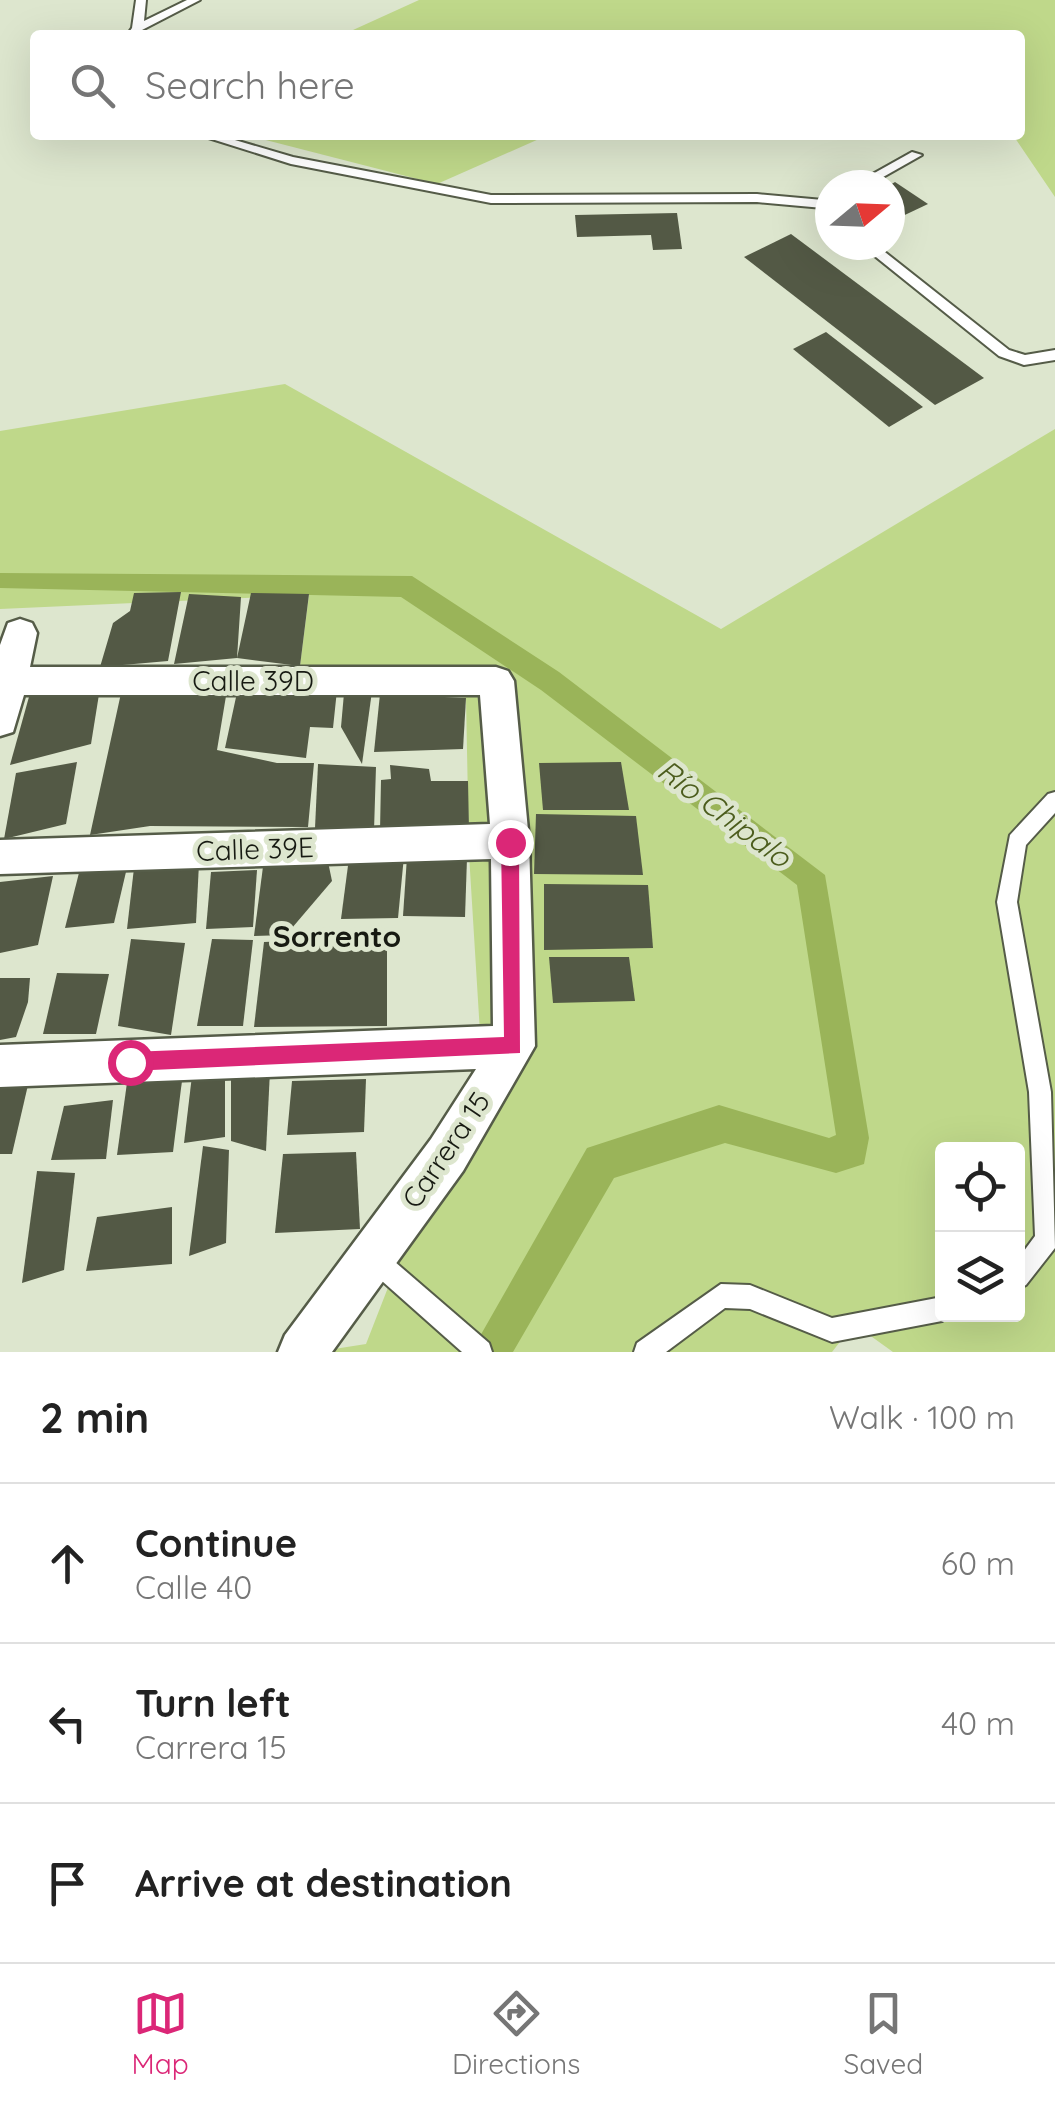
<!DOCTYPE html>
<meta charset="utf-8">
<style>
body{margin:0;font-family:Quicksand,sans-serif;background:#f2f2f2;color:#222}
.controls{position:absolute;right:30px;bottom:30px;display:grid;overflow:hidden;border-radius:10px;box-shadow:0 10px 40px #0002}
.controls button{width:90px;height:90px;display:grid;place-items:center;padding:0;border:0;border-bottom:2px solid #e0e0e0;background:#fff;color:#222;font:50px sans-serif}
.compass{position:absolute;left:815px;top:170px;width:90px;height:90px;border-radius:50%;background:#fff;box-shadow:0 10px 40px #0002;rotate:71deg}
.stop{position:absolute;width:30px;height:30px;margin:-22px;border:8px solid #db2777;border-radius:50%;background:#fff}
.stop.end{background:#db2777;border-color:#fff;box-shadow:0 2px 10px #0008}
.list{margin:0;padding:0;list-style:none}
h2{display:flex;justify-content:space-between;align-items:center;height:130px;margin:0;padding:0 40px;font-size:42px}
h2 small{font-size:32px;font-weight:400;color:#767676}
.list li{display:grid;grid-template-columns:65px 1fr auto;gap:30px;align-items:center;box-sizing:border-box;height:160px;padding:0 40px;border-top:2px solid #e0e0e0}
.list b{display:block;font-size:38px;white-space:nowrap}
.list p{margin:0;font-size:32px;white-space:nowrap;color:#767676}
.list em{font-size:32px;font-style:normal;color:#767676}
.icon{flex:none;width:55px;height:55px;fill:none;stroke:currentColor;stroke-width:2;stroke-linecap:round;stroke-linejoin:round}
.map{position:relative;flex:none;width:1055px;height:1352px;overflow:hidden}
.search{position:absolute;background:#fff;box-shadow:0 10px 40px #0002;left:30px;right:30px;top:30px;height:110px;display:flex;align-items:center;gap:25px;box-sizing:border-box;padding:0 35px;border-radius:10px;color:#767676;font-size:38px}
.sheet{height:610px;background:#fff}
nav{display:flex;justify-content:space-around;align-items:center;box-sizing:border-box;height:140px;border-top:2px solid #e0e0e0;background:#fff;font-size:28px;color:#767676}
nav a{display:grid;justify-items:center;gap:5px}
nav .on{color:#db2777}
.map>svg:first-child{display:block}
.green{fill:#bfd88a;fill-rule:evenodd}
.water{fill:#9ab459}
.building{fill:#535945}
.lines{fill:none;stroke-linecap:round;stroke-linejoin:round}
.service-casing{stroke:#555c48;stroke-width:4}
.minor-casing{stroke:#555c48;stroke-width:5}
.service{fill:#fff;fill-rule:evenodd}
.minor{fill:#fff;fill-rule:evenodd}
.route{fill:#db2777}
.labels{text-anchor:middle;stroke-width:10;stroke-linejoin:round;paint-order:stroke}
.street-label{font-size:28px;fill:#171a12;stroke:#dde6ce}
.water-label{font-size:30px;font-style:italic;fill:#4c5d1d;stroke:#dde6ce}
.neighbourhood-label{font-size:30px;font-weight:bold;fill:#171a12;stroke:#dde6ce}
</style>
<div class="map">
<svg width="1055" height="1352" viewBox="0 0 1055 1352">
<rect width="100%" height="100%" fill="#dde6ce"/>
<g class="green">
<path d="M419 0H1055V197L1013 135H1020V35H342Z"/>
<path d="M246 135H548L437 184Z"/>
<path d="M285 384 721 629 1055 429V1352H893L854 1324 832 1352H315L366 1344 481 1049 469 854 466 698 300 666 309 595 0 609V431ZM942 1150H1018V1314H942Z"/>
</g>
<path class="water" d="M0 573 412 576 559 672 825 875 869 1138 864 1164 836 1173 725 1143 614 1178 513 1352H471L587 1148 719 1105 829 1138 836 1135 797 885 541 690 401 597 0 588Z"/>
<g class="building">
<path d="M895 182 928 204 890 222V185Z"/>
<path d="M677 213 682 249 653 250 651 235 577 237 575 215Z"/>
<path d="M791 234 984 378 935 405 744 257Z"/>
<path d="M826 332 923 407 889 427 793 349Z"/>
<path d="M181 592 168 661 100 667 113 623 130 611 134 593Z"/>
<path d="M251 593 309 594 300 666 237 658 174 664 189 594 241 597 237 658Z"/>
<path d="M345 682 373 684 362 764 341 727Z"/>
<path d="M123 684 227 690 217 750 277 763H314L308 827 150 826 90 835Z"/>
<path d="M32 686 100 688 91 744 10 765Z"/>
<path d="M238 688 337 690 333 728 310 727 306 758 225 748Z"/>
<path d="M380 694 466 698 463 749 374 752Z"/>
<path d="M77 762 66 824 4 839 16 773Z"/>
<path d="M621 762 629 810H543L539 763Z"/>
<path d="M318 764 376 767 374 830 315 828Z"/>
<path d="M390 765 429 769 431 781H468L469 829 380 831 381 780 391 779Z"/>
<path d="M536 814 636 816 643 875 534 874Z"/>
<path d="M404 856 398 918 341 919 349 858Z"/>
<path d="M327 857 332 881 286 935 254 936 264 859Z"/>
<path d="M407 857 467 858 465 917 403 916Z"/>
<path d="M129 859 114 923 65 928 82 861Z"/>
<path d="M199 863 196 923 127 929 134 868Z"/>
<path d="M257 870 253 927 206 929 211 872Z"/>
<path d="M53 876 38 945 0 953V882Z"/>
<path d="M544 884 648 885 653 948 544 950Z"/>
<path d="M387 937V1026L254 1027 264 942Z"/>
<path d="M131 939 185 943 171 1035 118 1026Z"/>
<path d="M212 939 253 940 243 1026H197Z"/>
<path d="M549 957H629L635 1001 553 1003Z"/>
<path d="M57 973 109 974 96 1034H43Z"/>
<path d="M0 978H30L28 1002 16 1037 0 1040Z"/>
<path d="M130 1061 184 1065 173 1152 117 1155Z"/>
<path d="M225 1066V1137L184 1143 193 1067Z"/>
<path d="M231 1069 270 1071 266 1151 231 1141Z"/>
<path d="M366 1079 364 1132 287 1135 292 1081Z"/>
<path d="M0 1085H28L12 1154H0Z"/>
<path d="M113 1100 106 1159 51 1160 64 1106Z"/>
<path d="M203 1146 229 1150 226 1243 189 1256Z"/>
<path d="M356 1152 360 1229 275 1233 283 1154Z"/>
<path d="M37 1171 75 1173 64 1270 22 1283Z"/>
<path d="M172 1207V1264L86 1271 97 1217Z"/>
</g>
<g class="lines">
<defs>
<g id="service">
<path d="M136 0H146L144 21 187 0H200L142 30 139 35H127L132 28Z"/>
<path d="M199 135H218L293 157 491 195 757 194 823 200 829 204 823 208 757 202 491 203 291 164Z"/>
<path d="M912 152 922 155 869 185H853Z"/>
<path d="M861 245H876L1009 350 1025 355 1055 350V360L1024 365 999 356Z"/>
<path d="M1055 792V813L1026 845 1017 902 1051 1092 1055 1248 1026 1285 1018 1289V1259L1035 1236 1029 1092 997 902 1010 835 1048 794Z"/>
<path d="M372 1245 380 1249 489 1343 492 1352H462L364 1265 360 1257 364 1249Z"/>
<path d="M721 1284 750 1285 832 1318 942 1297V1314H952L942 1321 832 1342 750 1309 725 1308 666 1352H634L637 1343Z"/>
</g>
<path id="minor" d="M20 619 32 623 37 633 30 667H496L508 671 514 681 529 841 535 1046 463 1171 332 1352H278L285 1335 431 1139 476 1069 0 1087V1045L493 1026 491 859 0 874V840L490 824 480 695H24L13 732 0 736V645L8 623Z"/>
</defs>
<use href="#service" class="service-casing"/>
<use href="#minor" class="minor-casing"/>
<use href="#service" class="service"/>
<use href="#minor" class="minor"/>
</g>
<path class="route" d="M510 834 519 842 520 1053 130 1071 123 1068V1055L130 1052 504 1037 501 842Z"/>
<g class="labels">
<g class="street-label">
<text x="253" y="691">Calle 39D</text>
<text transform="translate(255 849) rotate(-2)" y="10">Calle 39E</text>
<text transform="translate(446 1150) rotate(-56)" y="10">Carrera 15</text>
</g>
<g class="water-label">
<text transform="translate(724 814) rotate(37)" y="10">Río Chipalo</text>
</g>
<g class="neighbourhood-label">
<text x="337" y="947">Sorrento</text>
</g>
</g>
</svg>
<div class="controls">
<button><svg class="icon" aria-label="locate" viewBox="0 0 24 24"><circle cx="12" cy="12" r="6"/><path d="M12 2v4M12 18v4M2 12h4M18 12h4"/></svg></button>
<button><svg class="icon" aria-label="layers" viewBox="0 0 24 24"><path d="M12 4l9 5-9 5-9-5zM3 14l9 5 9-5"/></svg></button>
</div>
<svg class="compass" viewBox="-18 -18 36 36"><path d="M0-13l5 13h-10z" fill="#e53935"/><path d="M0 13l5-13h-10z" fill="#767676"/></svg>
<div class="stop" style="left:130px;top:1062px"></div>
<div class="stop end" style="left:510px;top:842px"></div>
<div class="search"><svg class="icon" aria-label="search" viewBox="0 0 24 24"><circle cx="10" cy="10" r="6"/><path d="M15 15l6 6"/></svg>Search here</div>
</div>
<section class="sheet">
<h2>2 min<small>Walk · 100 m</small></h2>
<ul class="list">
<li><svg class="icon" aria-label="ahead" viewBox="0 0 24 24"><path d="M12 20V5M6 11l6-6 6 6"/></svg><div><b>Continue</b><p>Calle 40</p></div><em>60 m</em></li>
<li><svg class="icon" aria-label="left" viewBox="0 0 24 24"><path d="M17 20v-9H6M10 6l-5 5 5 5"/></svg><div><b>Turn left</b><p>Carrera 15</p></div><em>40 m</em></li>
<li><svg class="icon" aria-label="arrive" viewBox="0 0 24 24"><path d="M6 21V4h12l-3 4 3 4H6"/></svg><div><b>Arrive at destination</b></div></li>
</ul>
</section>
<nav>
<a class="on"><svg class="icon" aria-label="map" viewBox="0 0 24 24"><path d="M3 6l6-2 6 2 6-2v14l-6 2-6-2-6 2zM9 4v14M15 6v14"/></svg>Map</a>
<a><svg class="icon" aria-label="directions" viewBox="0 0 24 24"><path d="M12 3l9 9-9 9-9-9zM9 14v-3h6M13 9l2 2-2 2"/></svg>Directions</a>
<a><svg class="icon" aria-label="saved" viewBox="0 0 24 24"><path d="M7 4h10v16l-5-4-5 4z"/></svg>Saved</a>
</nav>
